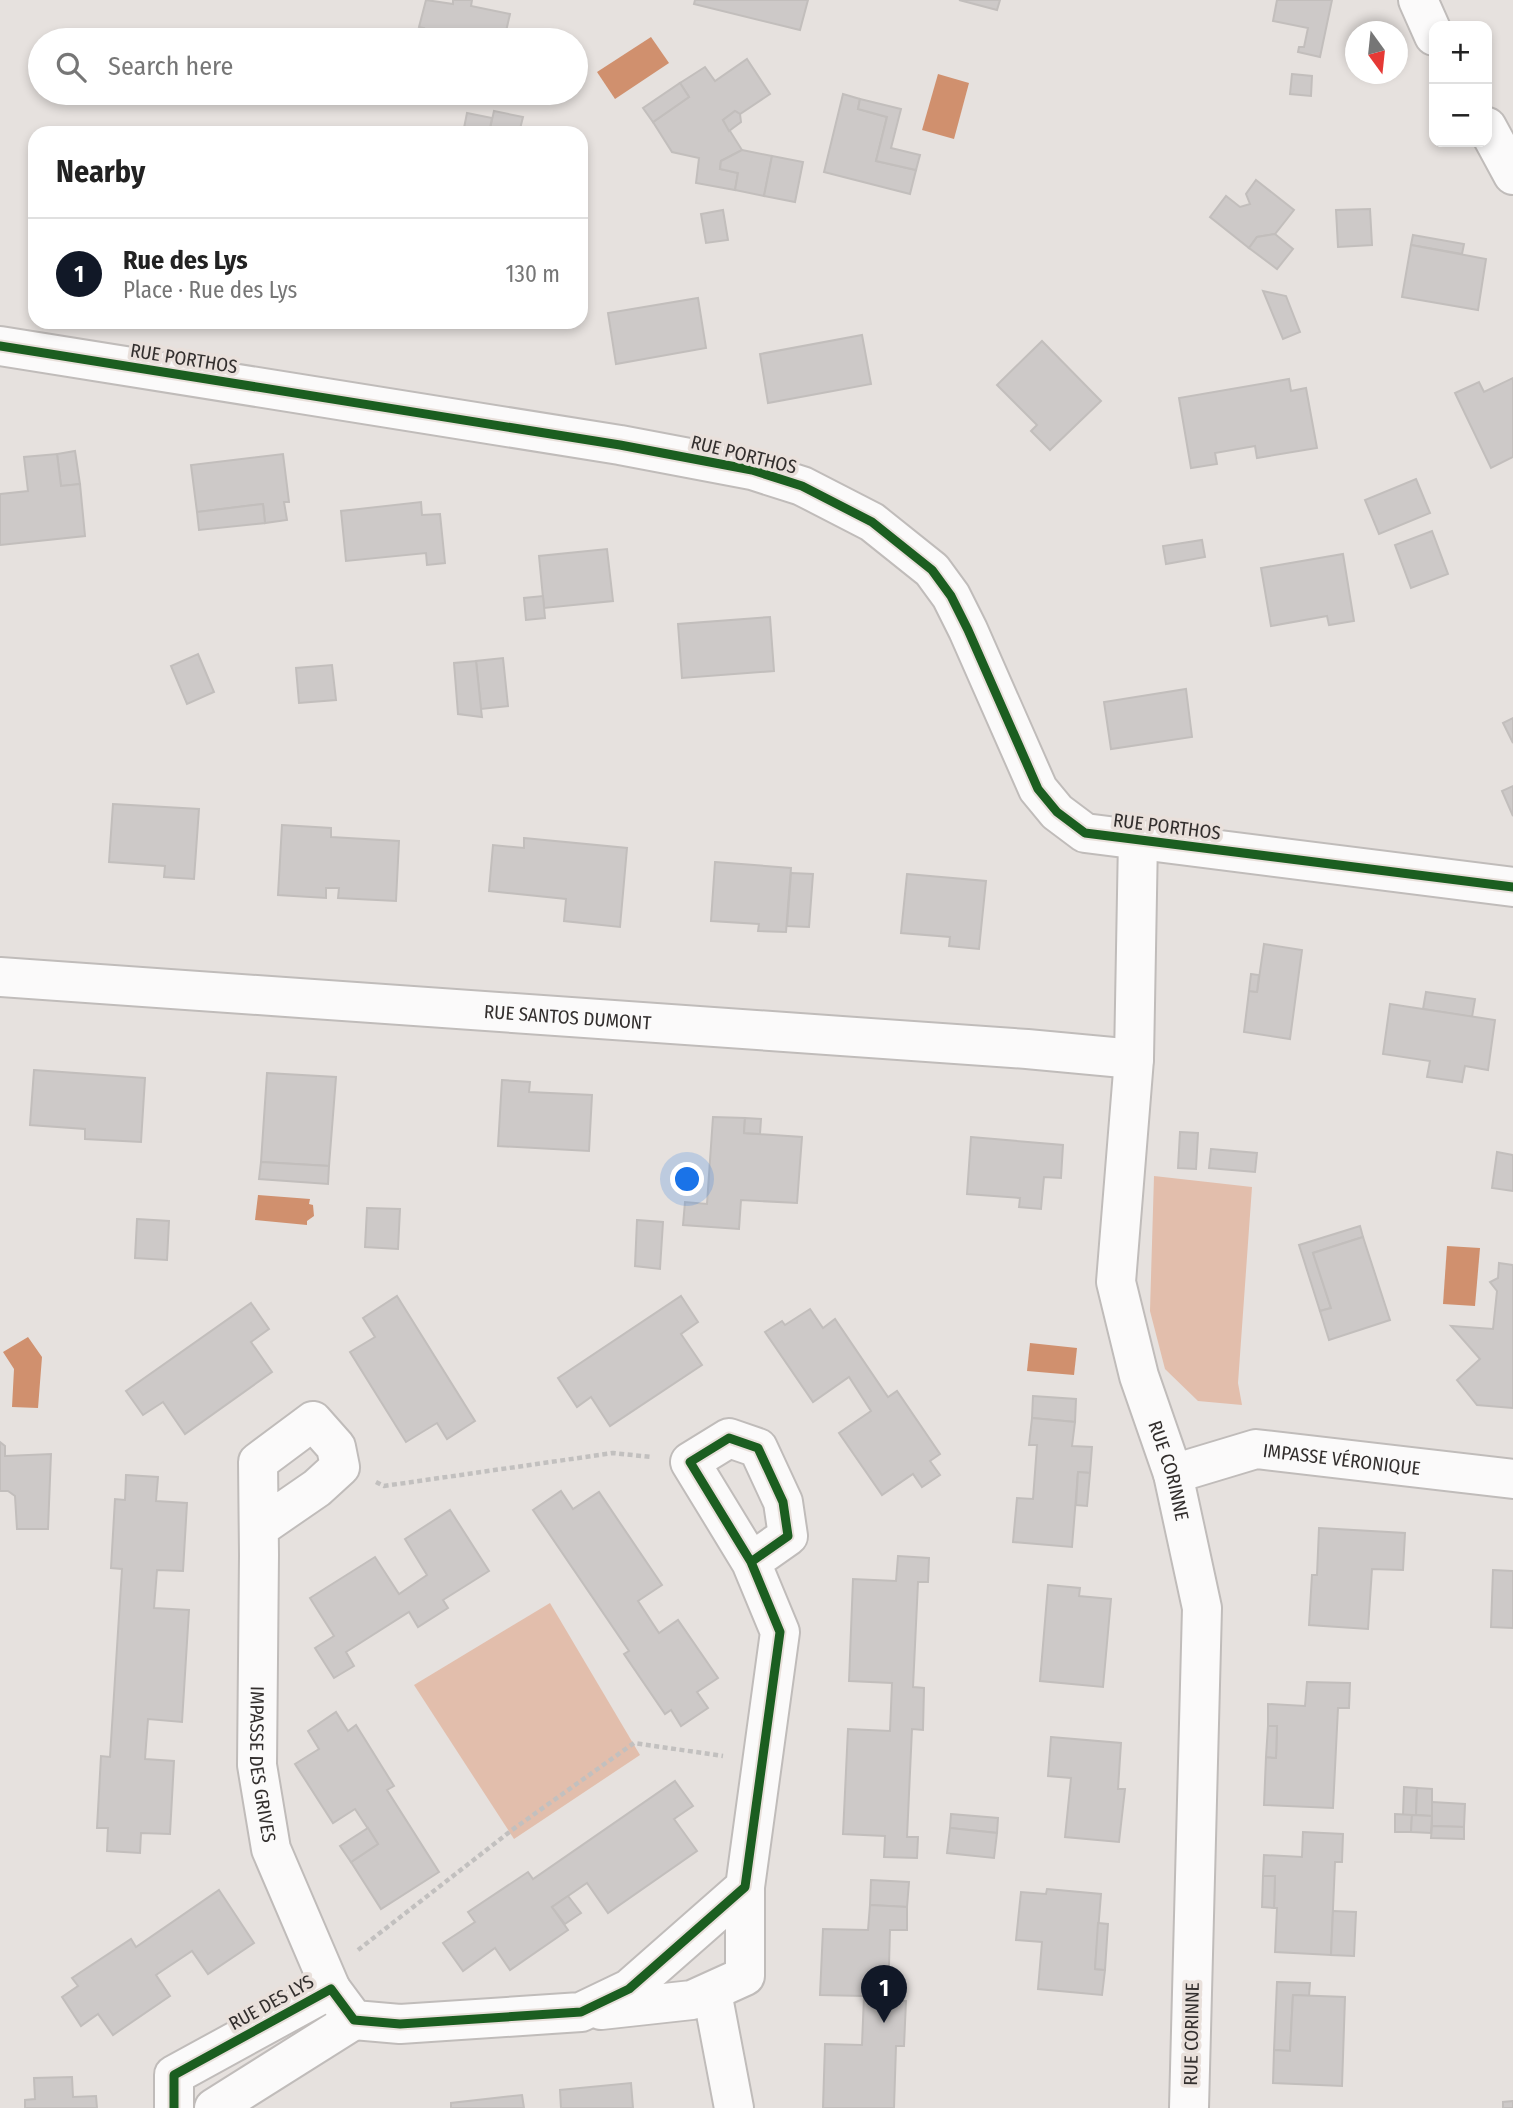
<!DOCTYPE html>
<meta charset="utf-8">
<style>
body{margin:0;font-family:"Fira Sans Condensed",sans-serif;background:#f2f2f2;color:#222}
.controls{position:absolute;right:21px;top:21px;display:grid;overflow:hidden;border-radius:14px;box-shadow:0 4px 10px #0003}
.controls button{width:63px;height:63px;display:grid;place-items:center;padding:0;border:0;border-bottom:2px solid #e0e0e0;background:#fff;color:#222;font:35px sans-serif}
.compass{position:absolute;left:1345px;top:21px;width:63px;height:63px;border-radius:50%;background:#fff;box-shadow:0 4px 10px #0003;rotate:165deg}
.you{position:absolute;left:688px;top:1180px;width:24px;height:24px;margin:-18px;border:5px solid #fff;border-radius:50%;background:#1a73e8;box-shadow:0 0 0 10px #1a73e833}
.badge{display:grid;place-items:center;width:46px;height:46px;border-radius:50%;background:#111827;color:#fff;font-size:23px;font-weight:700}
.pin{position:absolute;translate:-50% -58px;filter:drop-shadow(0 2px 4px #0008)}
.pin::after{content:'';position:absolute;top:37px;width:24px;height:21px;background:inherit;clip-path:polygon(0 0,100% 0,50% 100%)}
.list{margin:0;padding:0;list-style:none}
h2{display:flex;justify-content:space-between;align-items:center;height:91px;margin:0;padding:0 28px;font-size:30px}
h2 small{font-size:23px;font-weight:400;color:#767676}
.list li{display:grid;grid-template-columns:46px 1fr auto;gap:21px;align-items:center;box-sizing:border-box;height:112px;padding:0 28px;border-top:2px solid #e0e0e0}
.list b{display:block;font-size:26px;white-space:nowrap}
.list p{margin:0;font-size:23px;white-space:nowrap;color:#767676}
.list em{font-size:23px;font-style:normal;color:#767676}
.icon{flex:none;width:38px;height:38px;fill:none;stroke:currentColor;stroke-width:2;stroke-linecap:round;stroke-linejoin:round}
.map{position:relative;flex:none;width:1513px;height:2108px;overflow:hidden}
.search{position:absolute;background:#fff;box-shadow:0 4px 10px #0003;left:28px;top:28px;width:560px;height:77px;display:flex;align-items:center;gap:18px;box-sizing:border-box;padding:0 24px;border-radius:38px;color:#767676;font-size:26px}
.panel{position:absolute;background:#fff;box-shadow:0 4px 10px #0003;left:28px;top:126px;width:560px;height:203px;border-radius:21px}
.map>svg:first-child{display:block}
.green{fill:#e2beac}
.water{fill:#d0906e}
.building{fill:#cdc9c8;stroke:#c2bebc;stroke-width:2}
.lines{fill:none;stroke-linecap:round;stroke-linejoin:round}
.street-casing{stroke:#c0bcba;stroke-width:42}
.secondary-casing{stroke:#c0bcba;stroke-width:42}
.path{stroke:#c2c0bf;stroke-width:4.5;stroke-dasharray:5 3.5;stroke-linecap:butt}
.street{stroke:#fbfafa;stroke-width:38}
.secondary{stroke:#fbfafa;stroke-width:38}
.cycleway-casing{stroke:#e9e0db;stroke-width:13}
.cycleway{stroke:#1b5e20;stroke-width:9}
.labels{text-anchor:middle;stroke-width:7;stroke-linejoin:round;paint-order:stroke}
.street-label{font-size:19px;fill:#332f2e;stroke:#e9e0db}
</style>
<div class="map">
<svg width="1513" height="2108" viewBox="0 0 1513 2108">
<rect width="100%" height="100%" fill="#e6e1de"/>
<g class="green">
<path d="M1154 1176 1252 1187 1238 1383 1242 1405 1198 1401 1165 1369 1150 1311Z"/>
<path d="M550 1603 640 1755 514 1839 414 1685Z"/>
</g>
<g class="water">
<path d="M651 37 669 63 615 99 597 72Z"/>
<path d="M938 74 969 83 954 139 922 130Z"/>
<path d="M258 1195 310 1199 309 1204 313 1205 314 1216 307 1221V1225L255 1220Z"/>
<path d="M1447 1246 1480 1248 1475 1306 1443 1304Z"/>
<path d="M28 1337 42 1357 38 1408 12 1407 14 1369 3 1352Z"/>
<path d="M1030 1343 1077 1348 1074 1375 1027 1371Z"/>
</g>
<g class="building">
<path d="M426 0 453 4V0H472L471 6 510 14 504 40H422L424 28 419 27Z"/>
<path d="M695 0H808L800 30 694 4Z"/>
<path d="M959 0H1000L997 10Z"/>
<path d="M1277 0H1332L1320 57 1298 52 1299 47H1304L1308 28 1273 21Z"/>
<path d="M747 59 770 94 740 114 735 111 723 120 742 150 721 161 720 169 738 173 735 190 696 183 699 158 672 152 653 122 689 97 680 83 705 67 715 81Z"/>
<path d="M1292 74 1312 76 1311 96 1290 94Z"/>
<path d="M680 83 689 97 653 122 643 108Z"/>
<path d="M843 94 860 99 858 109 887 117 876 161 916 170 910 194 824 172Z"/>
<path d="M860 99 901 109 891 148 920 155 916 170 876 161 887 117 858 109Z"/>
<path d="M494 111 523 117 519 133H489Z"/>
<path d="M735 111 740 114 741 122 729 131 723 120Z"/>
<path d="M467 113 492 118 489 133H463Z"/>
<path d="M742 150 772 156 764 196 735 190 738 173 720 169 721 161Z"/>
<path d="M772 156 803 162 795 202 764 196Z"/>
<path d="M1256 180 1294 210 1275 234 1257 237 1249 248 1210 217 1226 196 1240 207 1250 204 1246 194Z"/>
<path d="M1370 209 1372 245 1338 247 1336 210Z"/>
<path d="M723 210 728 240 706 243 701 214Z"/>
<path d="M1275 234 1293 249 1277 269 1249 248 1257 237Z"/>
<path d="M1413 235 1464 244 1462 254 1411 245Z"/>
<path d="M1411 245 1486 259 1478 310 1402 297Z"/>
<path d="M1263 291 1286 296 1300 332 1283 339Z"/>
<path d="M698 298 706 348 616 364 608 313Z"/>
<path d="M862 335 871 384 768 403 760 354Z"/>
<path d="M1042 341 1101 401 1050 450 1031 431 1037 425 997 385Z"/>
<path d="M1513 378V457L1491 468 1455 393 1479 382 1484 392Z"/>
<path d="M1289 379 1291 391 1306 388 1317 448 1257 458 1255 446 1215 453 1217 464 1191 468 1179 398Z"/>
<path d="M75 451 80 484 61 486 57 454Z"/>
<path d="M57 454 61 486 80 484 85 536 0 545V494L28 491 24 457Z"/>
<path d="M283 454 289 502H284L287 520 265 523 263 504 197 512 191 465Z"/>
<path d="M1416 479 1430 513 1379 534 1365 500Z"/>
<path d="M421 502 422 515 440 514 445 563 427 565 426 553 346 561 341 511Z"/>
<path d="M263 504 265 523 199 530 197 512Z"/>
<path d="M1432 531 1448 574 1411 588 1395 545Z"/>
<path d="M1202 540 1205 557 1166 564 1163 546Z"/>
<path d="M607 549 613 601 544 608 539 556Z"/>
<path d="M1343 554 1354 621 1329 625 1327 616 1271 626 1261 568Z"/>
<path d="M543 596 545 618 526 620 524 598Z"/>
<path d="M770 617 774 671 682 678 678 624Z"/>
<path d="M198 654 214 692 187 704 171 666Z"/>
<path d="M503 658 508 706 481 709 476 661Z"/>
<path d="M476 661 481 709 482 717 458 714 454 663Z"/>
<path d="M332 665 336 700 299 703 296 668Z"/>
<path d="M1186 689 1192 737 1111 749 1104 702Z"/>
<path d="M1513 718V743L1503 723Z"/>
<path d="M1513 786V816L1502 791Z"/>
<path d="M113 804 199 809 194 879 164 877 165 866 109 862Z"/>
<path d="M282 825 331 828V837L399 841 396 901 338 898 339 888H326V898L278 895Z"/>
<path d="M524 838 627 848 620 927 564 921 566 899 489 891 493 845 524 848Z"/>
<path d="M715 862 791 868 786 932 758 931 759 924 711 921Z"/>
<path d="M791 873 813 874 809 927 787 926Z"/>
<path d="M907 874 986 881 979 949 949 946 950 937 901 933Z"/>
<path d="M1264 944 1302 950 1290 1039 1244 1032 1249 991 1257 992Z"/>
<path d="M1251 974 1259 975 1257 992 1249 991Z"/>
<path d="M1426 992 1475 999 1472 1017 1423 1009Z"/>
<path d="M1390 1004 1495 1020 1488 1070 1465 1066 1462 1082 1427 1077 1430 1061 1383 1054Z"/>
<path d="M34 1070 145 1078 141 1142 85 1139V1129L30 1125Z"/>
<path d="M267 1073 336 1077 329 1166 261 1162Z"/>
<path d="M502 1080 530 1082 529 1092 592 1095 589 1151 498 1146Z"/>
<path d="M713 1117 745 1118 744 1133 802 1137 797 1203 741 1200 739 1229 683 1225 685 1202 707 1204Z"/>
<path d="M745 1118 761 1119 760 1134 744 1133Z"/>
<path d="M1180 1132 1198 1133 1196 1169 1178 1168Z"/>
<path d="M971 1137 1063 1145 1061 1178 1044 1177 1041 1209 1019 1207 1020 1198 967 1194Z"/>
<path d="M1211 1149 1257 1153 1255 1172 1209 1168Z"/>
<path d="M1497 1152 1513 1155V1191L1492 1188Z"/>
<path d="M261 1162 329 1166 328 1184 259 1179Z"/>
<path d="M367 1208 400 1209 398 1249 365 1247Z"/>
<path d="M137 1219 169 1221 167 1260 135 1258Z"/>
<path d="M637 1220 663 1222 660 1269 635 1266Z"/>
<path d="M1360 1226 1363 1237 1313 1253 1331 1308 1320 1311 1299 1245Z"/>
<path d="M1363 1237 1390 1320 1329 1340 1320 1311 1331 1308 1313 1253Z"/>
<path d="M1499 1263 1513 1265V1408L1477 1405 1457 1380 1480 1359 1451 1326 1493 1329 1497 1291 1490 1282 1498 1278Z"/>
<path d="M397 1296 475 1421 447 1439 437 1423 406 1442 350 1352 375 1337 363 1318Z"/>
<path d="M681 1296 698 1322 681 1334 702 1365 610 1426 591 1397 577 1407 558 1378Z"/>
<path d="M251 1303 269 1329 251 1342 272 1372 185 1434 163 1402 143 1415 126 1391Z"/>
<path d="M810 1309 823 1328 835 1319 888 1397 897 1391 940 1454 930 1461 940 1475 922 1487 913 1474 882 1495 839 1433 871 1411 849 1377 813 1402 765 1332 782 1321 785 1325Z"/>
<path d="M1033 1396 1076 1399 1075 1422 1032 1418Z"/>
<path d="M1032 1418 1075 1422 1072 1446 1092 1447 1090 1473 1078 1472 1072 1547 1013 1542 1017 1498 1033 1499 1037 1445H1029Z"/>
<path d="M0 1442 5 1446V1456L51 1454 48 1529H17L15 1496 8 1491H0Z"/>
<path d="M1078 1472 1090 1473 1087 1506 1076 1505Z"/>
<path d="M126 1475 158 1477 156 1501 187 1503 183 1571 157 1570 154 1608 189 1610 182 1722 148 1719 145 1759 174 1761 170 1834 141 1833 140 1853 107 1851 108 1828H97L101 1756 110 1757 122 1569 111 1568 115 1499 125 1500Z"/>
<path d="M561 1491 573 1509 599 1492 662 1585 638 1601 659 1633 678 1620 718 1678 697 1692 708 1708 681 1726 671 1710 665 1714 624 1654 629 1651 533 1510Z"/>
<path d="M450 1510 489 1571 443 1600 448 1608 418 1627 409 1612 346 1652 354 1666 334 1678 315 1648 334 1636 310 1598 375 1557 399 1594 427 1575 405 1539Z"/>
<path d="M1319 1528 1405 1533 1403 1570 1372 1569 1368 1629 1309 1625 1312 1575H1317Z"/>
<path d="M898 1556 929 1558 928 1582H918L913 1687 924 1688 923 1730 912 1729 907 1837H918L917 1858 884 1857 885 1836 843 1834 848 1729 890 1731 892 1683 849 1681 853 1579 896 1581Z"/>
<path d="M1493 1570 1513 1571V1628L1491 1627Z"/>
<path d="M1048 1585 1080 1588 1079 1596 1111 1599 1103 1687 1040 1681Z"/>
<path d="M1307 1682 1350 1683 1349 1708H1338L1333 1808 1264 1805 1266 1757 1276 1758 1277 1726H1268V1704L1305 1706Z"/>
<path d="M336 1712 348 1731 356 1725 394 1786 387 1790 439 1872 381 1909 351 1862 378 1844 355 1809 333 1823 295 1764 319 1749 308 1731Z"/>
<path d="M1268 1726H1277L1276 1758 1266 1757Z"/>
<path d="M1051 1737 1121 1743 1118 1789H1125L1119 1842 1065 1837 1071 1778 1048 1776Z"/>
<path d="M675 1781 693 1806 674 1819 697 1851 608 1913 587 1883 552 1907 568 1930 510 1970 495 1948 463 1971 443 1943 475 1922 468 1912 528 1872 533 1879Z"/>
<path d="M1404 1787 1417 1788 1416 1815H1403Z"/>
<path d="M1417 1788 1432 1789V1816L1416 1815Z"/>
<path d="M1432 1802 1465 1804 1464 1827 1432 1826Z"/>
<path d="M951 1814 998 1818 997 1833 950 1828Z"/>
<path d="M1395 1814 1412 1815 1411 1832H1395Z"/>
<path d="M1412 1815 1432 1816 1431 1833 1411 1832Z"/>
<path d="M1432 1826 1464 1827V1839L1431 1838Z"/>
<path d="M368 1828 378 1844 351 1862 340 1846Z"/>
<path d="M950 1828 997 1833 994 1858 947 1853Z"/>
<path d="M1303 1832 1343 1834 1342 1862H1335L1331 1955 1275 1952 1277 1908H1274L1275 1876H1263L1264 1855 1302 1857Z"/>
<path d="M1263 1876H1275L1274 1908 1262 1907Z"/>
<path d="M871 1880 909 1882 907 1907 870 1905Z"/>
<path d="M1047 1889 1101 1894 1095 1969 1105 1970 1102 1995 1038 1989 1042 1942 1016 1940 1021 1892 1046 1894Z"/>
<path d="M219 1890 254 1943 208 1974 192 1951 156 1975 170 1996 113 2035 98 2014 81 2026 62 1997 78 1986 72 1978 131 1939 136 1947Z"/>
<path d="M568 1896 581 1913 565 1924 552 1907Z"/>
<path d="M870 1905 907 1907V1930H890L888 2001H906L904 2046H896L894 2108H823L825 2044 862 2045 864 1996 820 1995 823 1929 868 1930Z"/>
<path d="M1333 1911 1356 1912 1354 1956 1331 1955Z"/>
<path d="M1098 1923 1108 1924 1105 1970 1095 1969Z"/>
<path d="M1277 1982 1310 1983 1309 1996 1293 1995 1290 2051 1274 2050Z"/>
<path d="M1293 1995 1345 1997 1342 2086 1273 2083 1274 2050 1290 2051Z"/>
<path d="M72 2077 73 2097 96 2096 97 2108H25V2100L35 2099 34 2078Z"/>
<path d="M631 2083 633 2108H561L560 2090Z"/>
<path d="M522 2095 524 2108H451V2103Z"/>
<path d="M1513 2101V2108H1503V2102Z"/>
</g>
<g class="lines">
<defs>
<g id="street">
<path d="M0 346 620 445 752 470 802 486 872 522 932 570 951 596 968 630 1038 789 1057 812 1085 833 1513 887"/>
<path id="s1" d="M1138 839 1134 1059 1116 1282 1139 1376 1173 1474 1202 1608 1189 2108"/>
<path id="s2" d="M0 977 1027 1049 1134 1059"/>
<path id="s3" d="M1173 1474 1256 1449 1513 1479"/>
<path id="s4" d="M259 1528 317 1488 340 1467 336 1447 313 1421 258 1462 259 1555 257 1765 271 1849 331 1989"/>
<path d="M712 1992 734 2108"/>
<path d="M601 2010 692 2000 745 1976V1887"/>
<path d="M174 2108V2075L331 1989 354 2020 400 2024 581 2012 629 1989 745 1887 780 1632 751 1562 690 1462 729 1438 758 1448 783 1502 788 1536 751 1562"/>
<path d="M214 2108 354 2020"/>
</g>
<g id="secondary">
<path d="M1418 0 1434 36"/>
<path d="M1487 127 1513 175"/>
</g>
</defs>
<use href="#street" class="street-casing"/>
<use href="#secondary" class="secondary-casing"/>
<g class="path">
<path d="M376 1482 384 1486 613 1453 651 1457"/>
<path d="M358 1950 512 1830 634 1743 723 1756"/>
</g>
<use href="#street" class="street"/>
<use href="#secondary" class="secondary"/>
<defs>
<g id="cycleway">
<path d="M0 346 620 445 752 470 802 486 872 522 932 570 951 596 968 630 1038 789 1057 812 1085 833 1513 887"/>
<path d="M174 2108V2075L331 1989 354 2020 400 2024 581 2012 629 1989 745 1887 780 1632 751 1562 690 1462 729 1438 758 1448 783 1502 788 1536 751 1562"/>
</g>
</defs>
<use href="#cycleway" class="cycleway-casing"/>
<use href="#cycleway" class="cycleway"/>
</g>
<g class="labels">
<g class="street-label">
<text transform="translate(184 358) rotate(9)" y="7">RUE PORTHOS</text>
<text transform="translate(744 454) rotate(14)" y="7">RUE PORTHOS</text>
<text transform="translate(1167 826) rotate(7)" y="7">RUE PORTHOS</text>
<text dy="7" stroke="none"><textPath href="#s2" startOffset="569">RUE SANTOS DUMONT</textPath></text>
<text dy="7" stroke="none"><textPath href="#s3" startOffset="173">IMPASSE VÉRONIQUE</textPath></text>
<text dy="7" stroke="none"><textPath href="#s1" startOffset="640">RUE CORINNE</textPath></text>
<text dy="7" stroke="none"><textPath href="#s4" startOffset="528">IMPASSE DES GRIVES</textPath></text>
<text transform="translate(271 2002) rotate(-29)" y="7">RUE DES LYS</text>
<text transform="translate(1191 2034) rotate(-89)" y="7">RUE CORINNE</text>
</g>
</g>
</svg>
<div class="controls">
<button>+</button>
<button>−</button>
</div>
<svg class="compass" viewBox="-18 -18 36 36"><path d="M0-13l5 13h-10z" fill="#e53935"/><path d="M0 13l5-13h-10z" fill="#767676"/></svg>
<div class="you"></div>
<div class="pin badge" style="left:884px;top:2023px">1</div>
<div class="search"><svg class="icon" aria-label="search" viewBox="0 0 24 24"><circle cx="10" cy="10" r="6"/><path d="M15 15l6 6"/></svg>Search here</div>
<section class="panel">
<h2>Nearby<small></small></h2>
<ul class="list">
<li><span class="badge">1</span><div><b>Rue des Lys</b><p>Place · Rue des Lys</p></div><em>130 m</em></li>
</ul>
</section>
</div>
